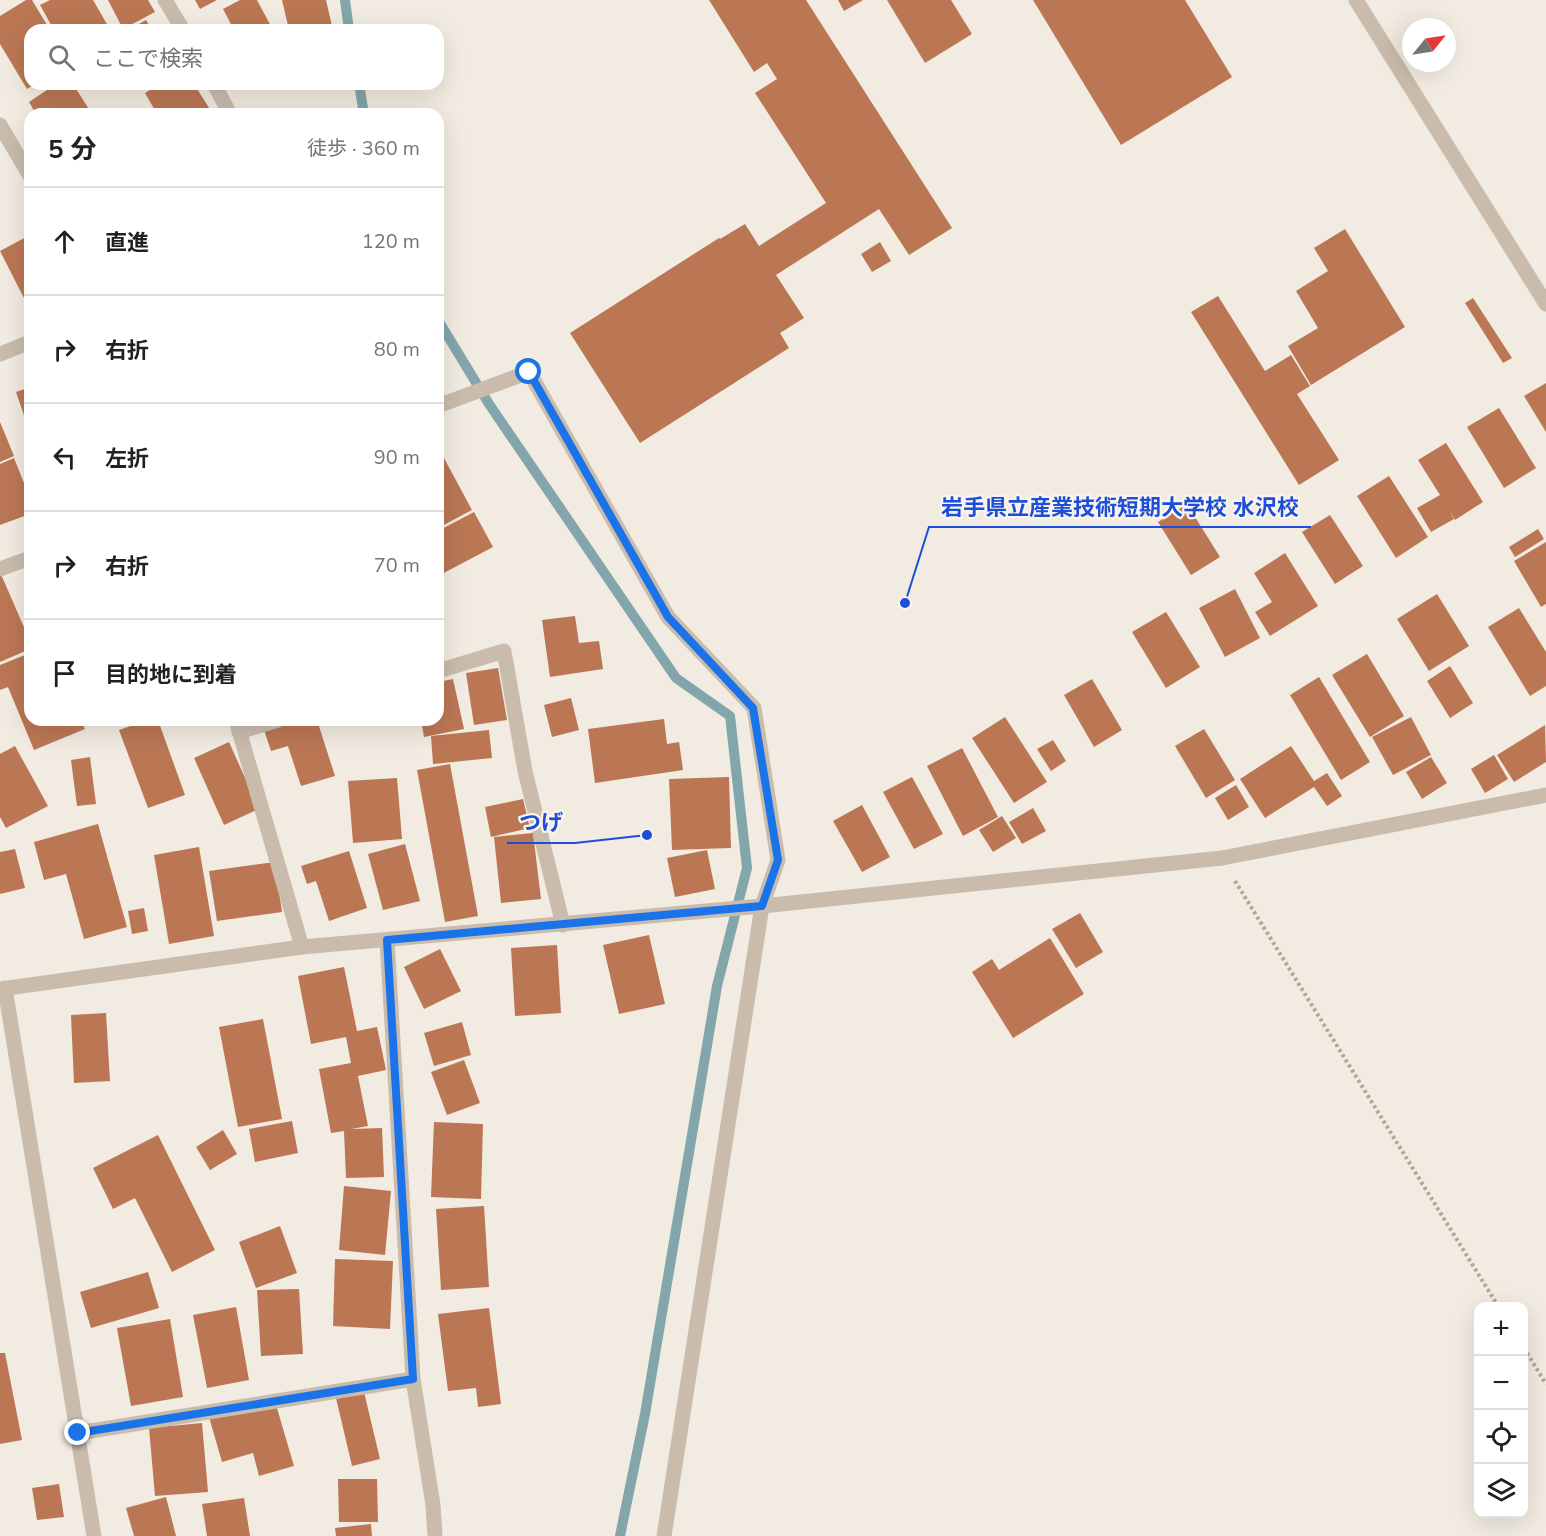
<!DOCTYPE html>
<html lang="ja">
<meta charset="utf-8">
<style>
body{margin:0;font-family:"Nunito Sans","Noto Sans JP",sans-serif;background:#f6f6f6;color:#202124}
.controls{position:absolute;right:18px;bottom:18px;display:grid;overflow:hidden;border-radius:12px;box-shadow:0 6px 24px #0002}
.controls button{width:54px;height:54px;display:grid;place-items:center;padding:0;border:0;border-bottom:2px solid #e0e0e0;background:#fff;color:#202124;font:30px sans-serif}
.compass{position:absolute;left:1402px;top:18px;width:54px;height:54px;border-radius:50%;background:#fff;box-shadow:0 6px 24px #0002;rotate:60deg}
.stop{position:absolute;width:18px;height:18px;margin:-14px;border:4px solid #1a73e8;border-radius:50%;background:#fff}
.stop.end{background:#1a73e8;border-color:#fff;box-shadow:0 2px 6px #0008}
.list{margin:0;padding:0;list-style:none}
h2{display:flex;justify-content:space-between;align-items:center;height:78px;margin:0;padding:0 24px;font-size:26px}
h2 small{font-size:20px;font-weight:400;color:#757577}
.list li{display:grid;grid-template-columns:39px 1fr auto;gap:18px;align-items:center;box-sizing:border-box;height:108px;padding:0 24px;border-top:2px solid #e0e0e0}
.list b{display:block;font-size:22px;white-space:nowrap}
.list em{font-size:20px;font-style:normal;color:#757577}
.icon{flex:none;width:33px;height:33px;fill:none;stroke:currentColor;stroke-width:2;stroke-linecap:round;stroke-linejoin:round}
.map{position:relative;flex:none;width:1546px;height:1536px;overflow:hidden}
.search{position:absolute;background:#fff;box-shadow:0 6px 24px #0002;left:24px;top:24px;width:420px;height:66px;display:flex;align-items:center;gap:15px;box-sizing:border-box;padding:0 21px;border-radius:18px;color:#757577;font-size:22px}
.panel{position:absolute;background:#fff;box-shadow:0 6px 24px #0002;left:24px;top:108px;width:420px;height:618px;border-radius:18px}
.map>svg:first-child{display:block}
.lines{fill:none;stroke-linecap:round;stroke-linejoin:round}
.stream{stroke:#82a6ac;stroke-width:10}
.building{fill:#bb7754}
.path{stroke:#b4a697;stroke-width:4;stroke-dasharray:3 3;stroke-linecap:butt}
.minor{stroke:#c9bcad;stroke-width:15}
.tertiary{stroke:#c9bcad;stroke-width:15}
.route{stroke:#1a73e8;stroke-width:8}
.leader{fill:none;stroke:#1d4ed8;stroke-width:2}
.callout-dot{fill:#1d4ed8;stroke:#f9f4ed;stroke-width:2}
.callout-label{font-size:22px;text-anchor:middle;font-weight:bold;fill:#1d4ed8;stroke:#f9f4ed;stroke-width:4.5;stroke-linejoin:round;paint-order:stroke}
</style>
<div class="map">
<svg width="1546" height="1536" viewBox="0 0 1546 1536">
<rect width="100%" height="100%" fill="#f1ebe1"/>
<g class="lines">
<g class="stream">
<path d="M345 0 349 30"/>
<path d="M359 84 364 114"/>
<path d="M438 320 489 404 676 678 730 716 747 868 717 986 645 1414 620 1536"/>
</g>
</g>
<g class="building">
<path d="M26 0H32L50 30H30V84H35L27 89 0 44V16Z"/>
<path d="M50 0H93L108 26 100 30H54L40 5Z"/>
<path d="M108 0H148L155 12 123 29Z"/>
<path d="M195 0H217L200 9Z"/>
<path d="M240 0H257L273 30H234L223 9Z"/>
<path d="M282 0H326L332 26 316 30H289Z"/>
<path d="M709 0H806L952 228 909 255 879 209 776 275 804 318 780 333 789 348 640 443 570 333 719 238 720 239 745 224 759 246 826 203 755 93 777 79 767 63 754 72Z"/>
<path d="M838 0H863L844 11Z"/>
<path d="M887 0H951L972 34 925 63Z"/>
<path d="M1033 0H1185L1232 77 1121 145Z"/>
<path d="M146 20 152 30H128Z"/>
<path d="M56 84H73L92 114H36L29 102Z"/>
<path d="M160 84H194L213 114H157L145 93Z"/>
<path d="M1345 229 1405 327 1311 385 1288 346 1318 328 1296 291 1328 271 1314 248Z"/>
<path d="M30 235V305L28 306 0 251Z"/>
<path d="M880 242 891 261 872 272 861 254Z"/>
<path d="M1218 296 1265 371 1291 355 1310 386 1297 394 1339 460 1299 485 1191 312Z"/>
<path d="M1473 298 1512 358 1503 363 1465 303Z"/>
<path d="M1546 383V432L1524 396Z"/>
<path d="M30 387V433L16 392Z"/>
<path d="M1499 408 1536 468 1504 488 1467 427Z"/>
<path d="M0 422 14 456 0 462Z"/>
<path d="M1446 443 1483 502 1455 520 1449 509 1454 519 1431 532 1417 508 1440 495 1418 460Z"/>
<path d="M438 447 472 510 438 528Z"/>
<path d="M14 458 30 498V514L0 525V464Z"/>
<path d="M1389 476 1428 537 1396 558 1357 496Z"/>
<path d="M1187 504 1220 557 1191 575 1158 522Z"/>
<path d="M474 512 493 547 438 576V531Z"/>
<path d="M1330 515 1363 566 1335 584 1302 532Z"/>
<path d="M1538 529 1544 539 1515 557 1509 547Z"/>
<path d="M1546 542V604L1541 607 1514 561Z"/>
<path d="M1285 553 1318 606 1270 636 1255 612 1272 602 1254 573Z"/>
<path d="M0 572 30 641V649L0 662Z"/>
<path d="M1235 589 1260 638 1225 657 1199 608Z"/>
<path d="M1437 594 1469 646 1429 671 1397 619Z"/>
<path d="M1519 608 1546 652V686L1530 696 1488 627Z"/>
<path d="M1166 612 1200 667 1166 688 1132 632Z"/>
<path d="M575 616 579 643 599 641 603 669 550 677 542 620Z"/>
<path d="M30 653V720H81L85 729 34 750 8 687 0 690V665Z"/>
<path d="M1367 654 1404 716 1370 737 1332 675Z"/>
<path d="M1450 666 1473 703 1450 718 1427 681Z"/>
<path d="M498 668 507 720 474 725 466 673Z"/>
<path d="M1319 677 1370 762 1341 780 1290 695Z"/>
<path d="M453 679 464 729 424 737 421 720H438V682Z"/>
<path d="M1092 679 1122 730 1094 747 1064 695Z"/>
<path d="M571 698 579 730 552 737 544 705Z"/>
<path d="M1005 717 1047 782 1014 803 972 738Z"/>
<path d="M1411 717 1431 755 1393 775 1372 737Z"/>
<path d="M664 719 667 744 679 742 683 770 595 783 588 729Z"/>
<path d="M148 720H158L185 795 148 808 119 730Z"/>
<path d="M274 720H317L335 776 301 786 288 746 271 751 262 724Z"/>
<path d="M1545 725 1546 762 1514 782 1497 755Z"/>
<path d="M1204 729 1235 780 1206 798 1175 746Z"/>
<path d="M489 730 492 758 433 764 431 736Z"/>
<path d="M1053 740 1066 761 1051 771 1037 749Z"/>
<path d="M229 742 259 809 224 825 194 758Z"/>
<path d="M15 746 48 806 6 828 0 817V754Z"/>
<path d="M1291 746 1314 781 1327 773 1342 796 1327 806 1314 787 1265 818 1240 779Z"/>
<path d="M962 748 998 817 963 836 927 766Z"/>
<path d="M1494 755 1508 779 1485 793 1471 769Z"/>
<path d="M90 757 96 804 77 806 71 760Z"/>
<path d="M1431 757 1447 783 1422 799 1406 772Z"/>
<path d="M450 764 478 916 445 922 417 770Z"/>
<path d="M729 777 731 848 672 850 669 779Z"/>
<path d="M912 777 943 834 914 849 883 792Z"/>
<path d="M397 778 402 839 353 843 348 781Z"/>
<path d="M1236 785 1249 807 1228 820 1215 798Z"/>
<path d="M523 799 530 828 491 837 485 807Z"/>
<path d="M862 805 890 857 862 872 833 821Z"/>
<path d="M1033 808 1046 831 1022 844 1009 822Z"/>
<path d="M1002 816 1016 838 993 852 979 830Z"/>
<path d="M98 824 127 927 84 939 66 874 44 880 34 842Z"/>
<path d="M533 833 541 899 501 903 494 837Z"/>
<path d="M405 844 420 901 383 910 368 854Z"/>
<path d="M199 847 214 936 169 944 154 855Z"/>
<path d="M15 849 25 888 0 894V852Z"/>
<path d="M707 850 715 889 675 897 667 858Z"/>
<path d="M349 851 367 908 329 921 316 881 307 884 301 866Z"/>
<path d="M275 862 282 912 217 921 209 871Z"/>
<path d="M144 908 148 931 132 934 128 911Z"/>
<path d="M1080 913 1103 952 1076 968 1052 929Z"/>
<path d="M649 935 665 1004 619 1014 603 945Z"/>
<path d="M1050 938 1084 994 1013 1038 972 972 992 959 999 970Z"/>
<path d="M557 945 561 1013 515 1016 511 948Z"/>
<path d="M440 949 461 991 424 1009 404 967Z"/>
<path d="M344 967 357 1031 377 1027 386 1070 358 1076 368 1126 351 1129 382 1128 384 1177 346 1178 344 1131 331 1133 319 1069 351 1063 346 1037 311 1044 298 976Z"/>
<path d="M106 1013 110 1081 74 1083 71 1015Z"/>
<path d="M263 1019 282 1119 238 1127 219 1027Z"/>
<path d="M462 1022 471 1055 434 1066 424 1033Z"/>
<path d="M464 1060 480 1103 447 1115 431 1072Z"/>
<path d="M292 1121 298 1153 255 1162 249 1129Z"/>
<path d="M434 1122 483 1124 481 1199 431 1197Z"/>
<path d="M223 1130 237 1154 210 1170 196 1147Z"/>
<path d="M158 1135 215 1250 172 1272 135 1198 113 1209 93 1168Z"/>
<path d="M344 1186 391 1191 385 1255 339 1250Z"/>
<path d="M484 1206 489 1287 441 1290 436 1209Z"/>
<path d="M280 1226 297 1273 256 1288 239 1242Z"/>
<path d="M335 1259 393 1261 390 1329 333 1326Z"/>
<path d="M148 1272 159 1308 91 1328 80 1292Z"/>
<path d="M299 1289 303 1354 261 1356 257 1290Z"/>
<path d="M236 1307 249 1380 207 1388 193 1315Z"/>
<path d="M489 1308 501 1404 478 1407 476 1388 448 1391 438 1314Z"/>
<path d="M170 1319 183 1397 131 1406 117 1328Z"/>
<path d="M0 1353H5L22 1440 0 1444Z"/>
<path d="M364 1392 380 1459 352 1466 336 1398Z"/>
<path d="M274 1398 294 1466 259 1476 253 1453 222 1462 209 1417Z"/>
<path d="M202 1423 208 1492 155 1496 149 1428Z"/>
<path d="M338 1479H377L378 1522H339Z"/>
<path d="M59 1484 64 1517 37 1520 32 1488Z"/>
<path d="M166 1497 176 1536H134L126 1508Z"/>
<path d="M244 1498 250 1536H207L202 1504Z"/>
<path d="M371 1524 372 1536H336L335 1528Z"/>
</g>
<g class="lines">
<g class="path">
<path d="M1235 881 1498 1306"/>
<path d="M1524 1348 1546 1384"/>
</g>
<g class="minor">
<path d="M165 0 183 30"/>
<path d="M1356 0 1546 304"/>
<path d="M214 84 230 114"/>
<path d="M0 125 30 176"/>
<path d="M0 354 30 342"/>
<path d="M438 406 529 372 668 617 754 708 778 860 762 906 1222 858"/>
<path d="M0 569 30 558"/>
<path d="M438 671 504 651 525 771 563 925"/>
<path d="M236 720 302 947"/>
<path d="M239 732 278 720"/>
<path d="M387 940 413 1379 433 1505 435 1536"/>
<path d="M0 989 302 947 762 906"/>
<path d="M78 1433 413 1379"/>
</g>
<g class="tertiary">
<path d="M1222 858 1546 795"/>
<path d="M5 988 94 1536"/>
<path d="M664 1536 762 906"/>
</g>
</g>
<g class="lines">
<path class="route" d="M78 1433 413 1379 387 940 762 906 778 860 753 708 668 617 529 372"/>
</g>
<path class="leader" d="M905 603L929 527H1311M647 835L575 843H507"/>
<g class="callout-dot">
<circle cx="905" cy="603" r="6"/>
<circle cx="647" cy="835" r="6"/>
</g>
<g class="callout-label">
<text x="1120" y="515">岩手県立産業技術短期大学校 水沢校</text>
<text x="541" y="830">つげ</text>
</g>
</svg>
<div class="controls">
<button>+</button>
<button>−</button>
<button><svg class="icon" aria-label="locate" viewBox="0 0 24 24"><circle cx="12" cy="12" r="6"/><path d="M12 2v4M12 18v4M2 12h4M18 12h4"/></svg></button>
<button><svg class="icon" aria-label="layers" viewBox="0 0 24 24"><path d="M12 4l9 5-9 5-9-5zM3 14l9 5 9-5"/></svg></button>
</div>
<svg class="compass" viewBox="-18 -18 36 36"><path d="M0-13l5 13h-10z" fill="#e53935"/><path d="M0 13l5-13h-10z" fill="#757577"/></svg>
<div class="stop" style="left:529px;top:372px"></div>
<div class="stop end" style="left:78px;top:1433px"></div>
<div class="search"><svg class="icon" aria-label="search" viewBox="0 0 24 24"><circle cx="10" cy="10" r="6"/><path d="M15 15l6 6"/></svg>ここで検索</div>
<section class="panel">
<h2>5 分<small>徒歩 · 360 m</small></h2>
<ul class="list">
<li><svg class="icon" aria-label="ahead" viewBox="0 0 24 24"><path d="M12 20V5M6 11l6-6 6 6"/></svg><div><b>直進</b></div><em>120 m</em></li>
<li><svg class="icon" aria-label="right" viewBox="0 0 24 24"><path d="M7 20v-9h11M14 6l5 5-5 5"/></svg><div><b>右折</b></div><em>80 m</em></li>
<li><svg class="icon" aria-label="left" viewBox="0 0 24 24"><path d="M17 20v-9H6M10 6l-5 5 5 5"/></svg><div><b>左折</b></div><em>90 m</em></li>
<li><svg class="icon" aria-label="right" viewBox="0 0 24 24"><path d="M7 20v-9h11M14 6l5 5-5 5"/></svg><div><b>右折</b></div><em>70 m</em></li>
<li><svg class="icon" aria-label="arrive" viewBox="0 0 24 24"><path d="M6 21V4h12l-3 4 3 4H6"/></svg><div><b>目的地に到着</b></div></li>
</ul>
</section>
</div>
